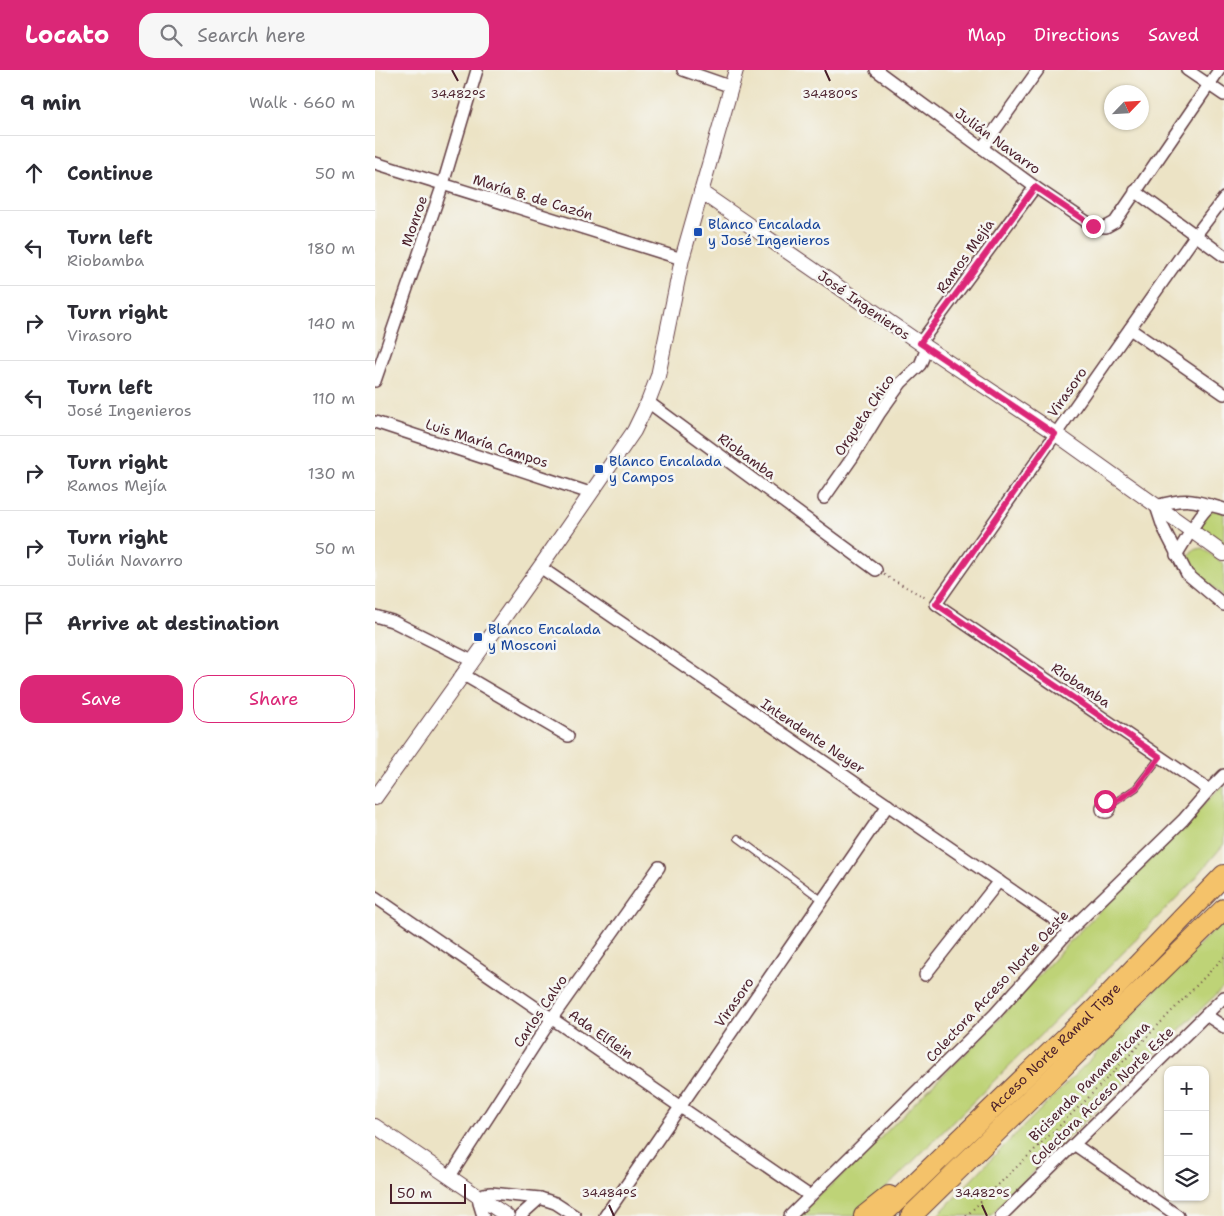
<!DOCTYPE html>
<meta charset="utf-8">
<style>
body{margin:0;font-family:"Shantell Sans",sans-serif;background:#f7f7f7;color:#2b2b33}
.controls{position:absolute;right:15px;bottom:15px;display:grid;overflow:hidden;border-radius:10px;box-shadow:0 1px 4px #0004}
.controls button{width:45px;height:45px;display:grid;place-items:center;padding:0;border:0;border-bottom:1px solid #e1e1e2;background:#fff;color:#2b2b33;font:25px sans-serif}
.compass{position:absolute;left:729px;top:15px;width:45px;height:45px;border-radius:50%;background:#fff;box-shadow:0 1px 4px #0004;rotate:65deg}
.scale{position:absolute;left:15px;bottom:12px;width:76px;box-sizing:border-box;padding-left:5px;border:2px solid #4a1f2b;border-top:0;font-size:14px;line-height:18px;white-space:nowrap;color:#4a1f2b;-webkit-text-stroke:4px #f6f6f2;paint-order:stroke}
.stop{position:absolute;width:15px;height:15px;margin:-11px;border:4px solid #db2777;border-radius:50%;background:#fff}
.stop.end{background:#db2777;border-color:#fff;box-shadow:0 1px 5px #0008}
.list{margin:0;padding:0;list-style:none}
h2{display:flex;justify-content:space-between;align-items:center;height:65px;margin:0;padding:0 20px;font-size:21px}
h2 small{font-size:16px;font-weight:400;color:#7c7c81}
.list li{display:grid;grid-template-columns:32px 1fr auto;gap:15px;align-items:center;box-sizing:border-box;height:75px;padding:0 20px;border-top:1px solid #e1e1e2}
.list b{display:block;font-size:19px;white-space:nowrap}
.list p{margin:0;font-size:16px;white-space:nowrap;color:#7c7c81}
.list em{font-size:16px;font-style:normal;color:#7c7c81}
.actions{display:flex;gap:10px;padding:15px 20px}
.actions a{flex:1;padding:11px 0;border:1px solid #db2777;border-radius:15px;text-align:center;font-size:18px;color:#db2777}
.actions .main{background:#db2777;color:#fff}
.icon{flex:none;width:28px;height:28px;fill:none;stroke:currentColor;stroke-width:2;stroke-linecap:round;stroke-linejoin:round}
.map{position:relative;flex:none;width:849px;height:1146px;overflow:hidden}
header{display:flex;align-items:center;gap:30px;box-sizing:border-box;height:70px;padding:0 25px;background:#db2777;color:#fff}
header strong{font-size:24px}
nav{display:flex;gap:28px;margin-inline-start:auto;font-size:18px}
.search{width:350px;height:45px;background:#f7f7f7;display:flex;align-items:center;gap:12px;box-sizing:border-box;padding:0 18px;border-radius:15px;color:#7c7c81;font-size:19px}
main{display:flex}
aside{flex:1;background:#fff}
.map>svg:first-child{display:block}
.green{fill:#bed377;stroke:#847951}
.lines{fill:none;stroke-linecap:round;stroke-linejoin:round}
.service-casing{stroke:#623c42;stroke-width:8}
.minor-casing{stroke:#623c42;stroke-width:14}
.tertiary-casing{stroke:#623c42;stroke-width:16}
.motorway-casing{stroke:#623c42;stroke-width:22}
.path{stroke:#623c42;stroke-width:2;stroke-dasharray:1 4;stroke-linecap:butt}
.service{stroke:#fff;stroke-width:5.5}
.minor{stroke:#fff;stroke-width:11}
.tertiary{stroke:#fff;stroke-width:14}
.motorway{stroke:#f4c26a;stroke-width:20}
.route{stroke:#db2777;stroke-width:6}
.ticks{fill:none;stroke:#4a1f2b;stroke-width:2}
.transit-dot{fill:#1a4fb4;stroke:#f6f6f2;stroke-width:2}
.labels{text-anchor:middle;stroke-width:5;stroke-linejoin:round;paint-order:stroke}
.street-label{font-size:14px;fill:#4a1f2b;stroke:#f6f6f2}
.transit-label{font-size:14px;fill:#164399;stroke:#f6f6f2;text-anchor:start}
.ticks-label{font-size:12px;text-anchor:middle;fill:#4a1f2b;stroke:#f6f6f2;stroke-width:5;stroke-linejoin:round;paint-order:stroke}
</style>
<header>
<strong>Locato</strong>
<div class="search"><svg class="icon" aria-label="search" viewBox="0 0 24 24"><circle cx="10" cy="10" r="6"/><path d="M15 15l6 6"/></svg>Search here</div>
<nav><a>Map</a><a>Directions</a><a>Saved</a></nav>
</header>
<main>
<aside>
<h2>9 min<small>Walk · 660 m</small></h2>
<ul class="list">
<li><svg class="icon" aria-label="ahead" viewBox="0 0 24 24"><path d="M12 20V5M6 11l6-6 6 6"/></svg><div><b>Continue</b></div><em>50 m</em></li>
<li><svg class="icon" aria-label="left" viewBox="0 0 24 24"><path d="M17 20v-9H6M10 6l-5 5 5 5"/></svg><div><b>Turn left</b><p>Riobamba</p></div><em>180 m</em></li>
<li><svg class="icon" aria-label="right" viewBox="0 0 24 24"><path d="M7 20v-9h11M14 6l5 5-5 5"/></svg><div><b>Turn right</b><p>Virasoro</p></div><em>140 m</em></li>
<li><svg class="icon" aria-label="left" viewBox="0 0 24 24"><path d="M17 20v-9H6M10 6l-5 5 5 5"/></svg><div><b>Turn left</b><p>José Ingenieros</p></div><em>110 m</em></li>
<li><svg class="icon" aria-label="right" viewBox="0 0 24 24"><path d="M7 20v-9h11M14 6l5 5-5 5"/></svg><div><b>Turn right</b><p>Ramos Mejía</p></div><em>130 m</em></li>
<li><svg class="icon" aria-label="right" viewBox="0 0 24 24"><path d="M7 20v-9h11M14 6l5 5-5 5"/></svg><div><b>Turn right</b><p>Julián Navarro</p></div><em>50 m</em></li>
<li><svg class="icon" aria-label="arrive" viewBox="0 0 24 24"><path d="M6 21V4h12l-3 4 3 4H6"/></svg><div><b>Arrive at destination</b></div></li>
</ul>
<div class="actions"><a class="main">Save</a><a>Share</a></div>
</aside>
<div class="map">
<svg width="849" height="1146" viewBox="0 0 849 1146">
<rect width="100%" height="100%" fill="#f6f6f2"/>
<filter id="ink" filterUnits="userSpaceOnUse"><feTurbulence type="fractalNoise" baseFrequency=".02" numOctaves="2"/><feDisplacementMap in="SourceGraphic" scale="10" xChannelSelector="R" yChannelSelector="G"/><feConvolveMatrix kernelMatrix="1 2 1 2 8 2 1 2 1" color-interpolation-filters="sRGB"/></filter>
<filter id="wash" filterUnits="userSpaceOnUse"><feTurbulence type="fractalNoise" baseFrequency=".0096" numOctaves="4" result="noise"/><feDisplacementMap in="SourceGraphic" scale="20" xChannelSelector="R" yChannelSelector="G"/><feGaussianBlur stdDeviation="1.12" result="paint"/><feColorMatrix in="noise" values="0 0 0 0 0 0 0 0 0 0 0 0 0 0 0 0 0 1.4 0 .05"/><feComposite in="paint" operator="in"/></filter>
<g filter="url(#wash)">
<rect width="100%" height="100%" fill="#ece3c5"/>
<g class="green">
<path d="M841 440 849 443V476L825 459V451L832 442Z"/>
<path d="M827 478 849 494V528L814 496 811 489 818 480Z"/>
<path d="M849 714V774L818 811 738 893 497 1132 480 1146H422L487 1087 551 1021 603 972 699 867Z"/>
<path d="M849 850V917L694 1066 615 1146H562L622 1083 717 988 801 898Z"/>
</g>
</g>
<g filter="url(#ink)">
<g class="lines">
<defs>
<g id="service">
<circle cx="731" cy="738" r="7"/>
<path d="M737 734 761 718 785 687"/>
<path d="M363 768 447 830"/>
</g>
<g id="minor">
<path d="M308 0 357 17"/>
<path d="M501 0 660 117 718 156 731 157 740 152 844 0"/>
<path d="M812 0 849 25"/>
<path d="M607 78 663 0"/>
<path d="M0 93 307 189"/>
<path d="M760 121 849 186"/>
<path d="M755 259 849 324"/>
<path d="M545 273 660 117"/>
<path d="M0 311 68 114 102 0"/>
<path d="M273 332 501 500"/>
<path d="M0 352 215 423"/>
<path d="M449 428 477 388 504 344 526 313 545 295 552 278"/>
<path d="M849 439C819 430 812 427 781 436L788 457 812 504 849 535"/>
<path d="M801 485C811 471 823 444 836 435"/>
<path d="M165 497 695 860"/>
<path d="M0 546 17 551 97 591"/>
<path d="M87 604 193 666"/>
<path d="M834 720 561 534 820 166 849 128"/>
<path d="M0 827 435 1126"/>
<path d="M550 905 624 811"/>
<path d="M831 945 849 957"/>
<path d="M700 1075 803 1146"/>
<path d="M75 1106 177 948 284 797"/>
<path d="M108 1146 104 1133 105 1127 109 1124 116 1123 165 1128 180 1133 200 1146"/>
<path d="M145 1146 165 1128"/>
<path d="M230 1146 513 735"/>
<path d="M415 1146 620 944 695 860 808 750 834 720 849 705"/>
<path d="M626 1146 849 927"/>
</g>
<g id="tertiary">
<path d="M326 122 552 278 681 364 849 484"/>
<path d="M0 728 165 497 259 361 273 332 283 306 307 189 361 0"/>
<path d="M0 1056 132 1146"/>
</g>
<g id="motorway">
<path d="M489 1146 514 1126"/>
<path id="s1" d="M506 1146 721 938 849 805"/>
<path d="M536 1146 849 839"/>
</g>
</defs>
<use href="#service" class="service-casing"/>
<use href="#minor" class="minor-casing"/>
<use href="#tertiary" class="tertiary-casing"/>
<use href="#motorway" class="motorway-casing"/>
<g class="path">
<path d="M509 505 551 528"/>
<path d="M591 1146 710 1031 849 887"/>
</g>
<use href="#service" class="service"/>
<use href="#minor" class="minor"/>
<use href="#tertiary" class="tertiary"/>
<use href="#motorway" class="motorway"/>
</g>
</g>
<g class="lines" filter="url(#ink)">
<path class="route" d="M718 156 660 117 545 273 680 364 561 534 785 687 761 718 737 734 730 731"/>
</g>
<path class="ticks" d="M77 0 83 11M450 0 455 11M234 1135 239 1146M607 1135 612 1146"/>
<g class="transit-dot">
<rect x="318" y="157" width="10" height="10" rx="2.5"/>
<rect x="219" y="394" width="10" height="10" rx="2.5"/>
<rect x="98" y="562" width="10" height="10" rx="2.5"/>
</g>
<g class="labels">
<g class="street-label">
<text transform="translate(623 71) rotate(36)" y="5">Julián Navarro</text>
<text transform="translate(158 127) rotate(17)" y="5">María B. de Cazón</text>
<text transform="translate(39 151) rotate(-71)" y="5">Monroe</text>
<text transform="translate(590 186) rotate(-54)" y="5">Ramos Mejía</text>
<text transform="translate(489 235) rotate(35)" y="5">José Ingenieros</text>
<text transform="translate(692 322) rotate(-55)" y="5">Virasoro</text>
<text transform="translate(489 345) rotate(-56)" y="5">Orqueta Chico</text>
<text transform="translate(112 373) rotate(18)" y="5">Luis María Campos</text>
<text transform="translate(372 386) rotate(36)" y="5">Riobamba</text>
<text transform="translate(706 615) rotate(34)" y="5">Riobamba</text>
<text transform="translate(438 666) rotate(34)" y="5">Intendente Neyer</text>
<text transform="translate(622 916) rotate(-47)" y="5">Colectora Acceso Norte Oeste</text>
<text transform="translate(359 932) rotate(-55)" y="5">Virasoro</text>
<text transform="translate(165 941) rotate(-56)" y="5">Carlos Calvo</text>
<text transform="translate(226 964) rotate(35)" y="5">Ada Elflein</text>
<text dy="5" stroke="none"><textPath href="#s1" startOffset="242">Acceso Norte Ramal Tigre</textPath></text>
<text transform="translate(714 1011) rotate(-45)" y="5">Bicisenda Panamericana</text>
<text transform="translate(727 1026) rotate(-44)" y="5">Colectora Acceso Norte Este</text>
</g>
<g class="transit-label">
<text x="333" y="159">Blanco Encalada<tspan x="333" dy="16">y José Ingenieros</tspan></text>
<text x="234" y="396">Blanco Encalada<tspan x="234" dy="16">y Campos</tspan></text>
<text x="113" y="564">Blanco Encalada<tspan x="113" dy="16">y Mosconi</tspan></text>
</g>
</g>
<g class="ticks-label">
<text x="83" y="28">34.482°S</text>
<text x="455" y="28">34.480°S</text>
<text x="234" y="1127">34.484°S</text>
<text x="607" y="1127">34.482°S</text>
</g>
</svg>
<div class="controls">
<button>+</button>
<button>−</button>
<button><svg class="icon" aria-label="layers" viewBox="0 0 24 24"><path d="M12 4l9 5-9 5-9-5zM3 14l9 5 9-5"/></svg></button>
</div>
<svg class="compass" viewBox="-18 -18 36 36"><path d="M0-13l5 13h-10z" fill="#e53935"/><path d="M0 13l5-13h-10z" fill="#7c7c81"/></svg>
<div class="scale">50 m</div>
<div class="stop" style="left:730px;top:731px"></div>
<div class="stop end" style="left:718px;top:156px"></div>
</div>
</main>
